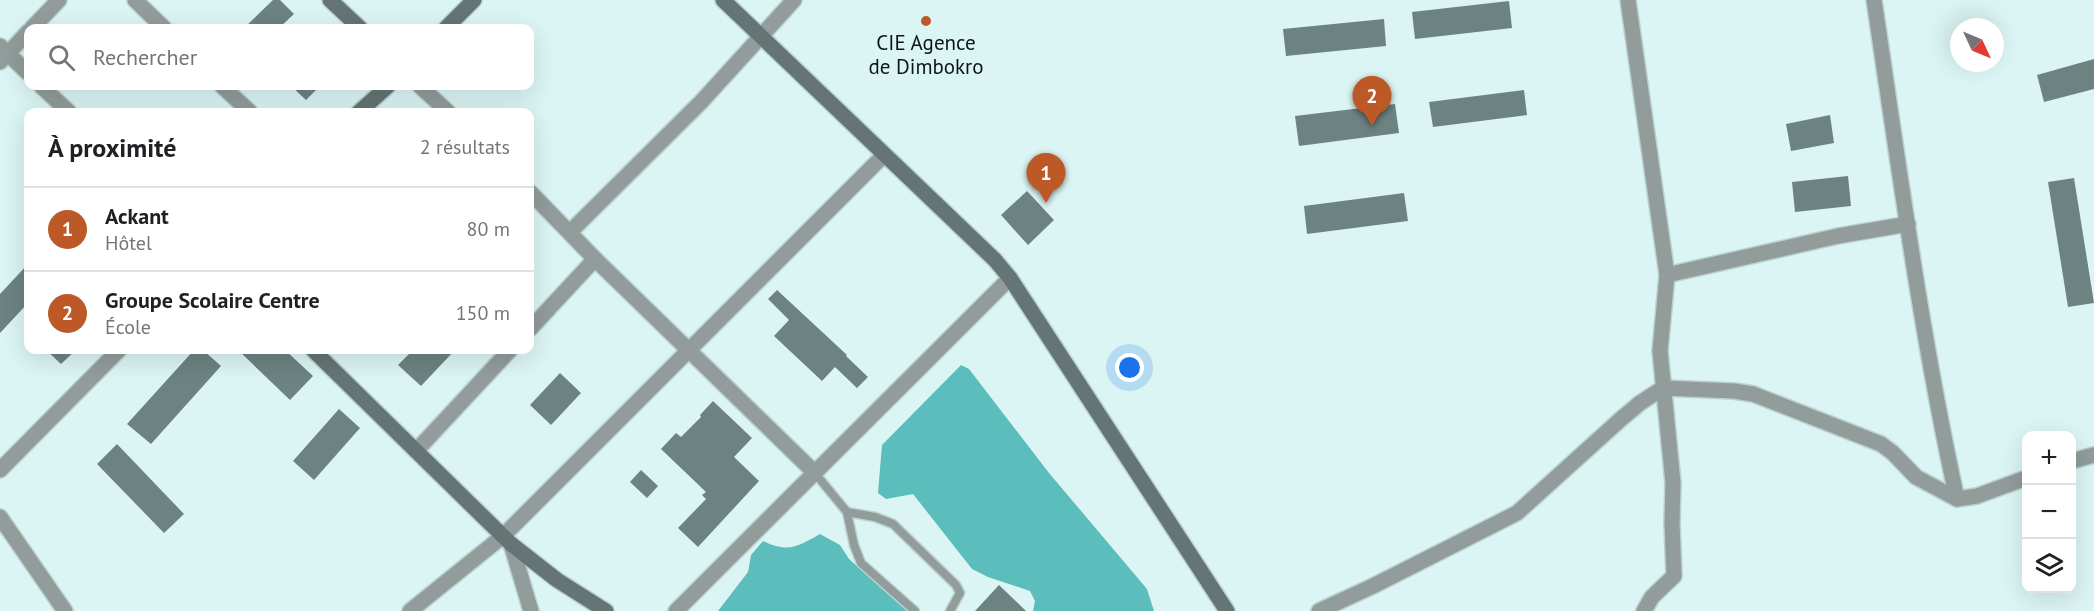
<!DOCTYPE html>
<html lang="fr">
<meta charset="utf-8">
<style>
body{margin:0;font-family:"PT Sans",sans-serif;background:#f2f2f2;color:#202124}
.controls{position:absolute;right:18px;bottom:18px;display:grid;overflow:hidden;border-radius:12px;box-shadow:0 6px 24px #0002}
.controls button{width:54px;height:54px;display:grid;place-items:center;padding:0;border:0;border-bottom:2px solid #e0e0e0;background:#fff;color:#202124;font:30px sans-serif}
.compass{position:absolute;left:1950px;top:18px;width:54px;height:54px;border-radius:50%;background:#fff;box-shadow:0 6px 24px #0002;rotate:134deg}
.you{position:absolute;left:1130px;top:368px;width:21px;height:21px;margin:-15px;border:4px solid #fff;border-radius:50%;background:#1a73e8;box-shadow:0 0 0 9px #1a73e833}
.badge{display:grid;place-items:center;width:39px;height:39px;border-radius:50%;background:#bd5827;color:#fff;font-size:20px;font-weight:700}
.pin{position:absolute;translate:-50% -50px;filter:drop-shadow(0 2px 3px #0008)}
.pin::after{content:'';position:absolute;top:32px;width:21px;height:18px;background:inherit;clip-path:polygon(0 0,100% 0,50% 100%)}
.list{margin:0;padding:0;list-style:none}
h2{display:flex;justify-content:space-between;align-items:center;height:78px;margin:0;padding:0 24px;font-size:26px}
h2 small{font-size:20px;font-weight:400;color:#757577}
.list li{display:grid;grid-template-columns:39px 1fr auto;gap:18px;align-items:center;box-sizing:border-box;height:84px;padding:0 24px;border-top:2px solid #e0e0e0}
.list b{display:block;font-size:22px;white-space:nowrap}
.list p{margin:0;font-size:20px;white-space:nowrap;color:#757577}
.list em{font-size:20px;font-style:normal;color:#757577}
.icon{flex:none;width:33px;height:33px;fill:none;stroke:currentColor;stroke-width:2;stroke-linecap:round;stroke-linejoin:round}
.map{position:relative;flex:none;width:2094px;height:611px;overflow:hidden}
.search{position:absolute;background:#fff;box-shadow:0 6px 24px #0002;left:24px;top:24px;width:510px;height:66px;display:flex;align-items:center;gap:15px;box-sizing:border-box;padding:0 21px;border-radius:12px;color:#757577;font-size:22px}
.panel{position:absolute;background:#fff;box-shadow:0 6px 24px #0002;left:24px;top:108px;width:510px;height:246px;border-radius:12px}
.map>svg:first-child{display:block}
.forest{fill:#5bbdbc}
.building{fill:#6c8382}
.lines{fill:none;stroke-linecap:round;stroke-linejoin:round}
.lane-casing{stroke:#bad1d0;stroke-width:11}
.street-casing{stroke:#bad1d0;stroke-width:18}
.secondary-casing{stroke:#bad1d0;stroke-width:18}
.lane{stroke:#919c9b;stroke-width:8}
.street{stroke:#919c9b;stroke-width:15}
.secondary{stroke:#657474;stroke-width:15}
.poi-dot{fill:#bd5827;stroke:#dbf5f4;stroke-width:2}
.labels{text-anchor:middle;stroke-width:4.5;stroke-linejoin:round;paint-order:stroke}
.poi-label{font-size:21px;fill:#0c1515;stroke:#dbf5f4}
</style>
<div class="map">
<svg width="2094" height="611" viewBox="0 0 2094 611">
<rect width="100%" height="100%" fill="#dbf5f4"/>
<g class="forest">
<path d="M961 365 969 369 1049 473 1147 589 1154 611H1033L1035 601 1030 591 988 577 972 569 913 494 886 499 878 493 882 445Z"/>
<path d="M820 534 840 545 849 559 907 611H718L748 572 751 555 763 541C788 553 797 547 820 534Z"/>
</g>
<g class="building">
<path d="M273 0H280L294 14 279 28H244Z"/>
<path d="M1509 1 1512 28 1415 39 1412 12Z"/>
<path d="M1384 19 1386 46 1286 56 1283 29Z"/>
<path d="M2094 59V89L2044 102 2037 75Z"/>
<path d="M291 86H320L306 100Z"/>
<path d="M1524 90 1527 115 1433 127 1429 102Z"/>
<path d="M1395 104 1399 133 1299 146 1295 116Z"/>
<path d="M1830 115 1834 143 1791 151 1786 124Z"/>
<path d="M1848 176 1851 206 1795 212 1792 182Z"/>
<path d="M2074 178 2094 303 2068 307 2048 182Z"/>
<path d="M1027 191 1054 220 1028 245 1001 215Z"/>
<path d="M1404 193 1408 221 1307 234 1304 206Z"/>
<path d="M28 264V303L0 333V294Z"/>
<path d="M777 290 847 355 846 356 868 377 857 388 835 367 822 381 774 336 789 320 768 299Z"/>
<path d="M46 350H76L61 364Z"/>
<path d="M194 350H203L221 366 151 444 127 424Z"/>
<path d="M238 350H285L313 376 290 400Z"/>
<path d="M413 350H455L421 386 398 365Z"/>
<path d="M560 373 581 393 551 425 530 405Z"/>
<path d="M713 401 752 438 734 457 759 481 698 547 678 528 706 499 702 495 706 492 661 449 676 433 681 437 701 417 700 415Z"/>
<path d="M339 409 360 428 314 480 293 461Z"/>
<path d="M117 444 184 514 164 533 97 464Z"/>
<path d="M641 470 658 486 647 498 630 482Z"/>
<path d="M999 585 1026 611H975Z"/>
</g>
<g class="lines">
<defs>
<g id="lane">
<path d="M814 472 847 512 854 545 861 563 915 611"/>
<path d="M847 512 875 517 893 524 956 585 960 593 950 611"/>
</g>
<g id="street">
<path d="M135 0 164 28"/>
<path d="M1628 0 1667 275 1660 351 1673 483 1672 522 1674 576 1652 597 1644 611"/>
<path d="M1874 0C1899 167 1921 335 1957 499"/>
<path d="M32 28 59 0"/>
<path d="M0 46 28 73"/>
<path d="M0 62 28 32"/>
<path d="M41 86 69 112"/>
<path d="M222 86 250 112"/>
<path d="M420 86 448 112"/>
<path d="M530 192 595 259 814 472"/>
<path d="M570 232 702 101 794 0"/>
<path d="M1667 275 1838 236 1908 224"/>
<path d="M530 329 595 259"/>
<path d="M416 451 510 350"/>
<path d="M2072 461 2094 455"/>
<path d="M0 470 119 350"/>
<path d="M0 517 65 611"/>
<path d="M511 544 531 611"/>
<path d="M410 611 503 536 884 155"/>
<path d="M676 611 1010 278"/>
<path d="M1319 611 1373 586 1517 513 1621 419 1640 403 1663 388 1734 391 1753 394 1881 444 1893 453 1916 477 1957 499 1977 496 2026 478"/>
</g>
<g id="secondary">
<path d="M330 0 360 28"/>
<path d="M723 0 995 260 1010 278 1227 611"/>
<path d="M446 28 474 0"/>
<path d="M359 112 388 86"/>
<path d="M313 350 511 544 557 580 606 611"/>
</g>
</defs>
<use href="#lane" class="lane-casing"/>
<use href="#street" class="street-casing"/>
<use href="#secondary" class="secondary-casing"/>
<use href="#lane" class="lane"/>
<use href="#street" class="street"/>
<use href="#secondary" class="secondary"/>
</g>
<circle class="poi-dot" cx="926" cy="21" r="6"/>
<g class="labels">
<g class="poi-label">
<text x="926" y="50">CIE Agence<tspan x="926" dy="24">de Dimbokro</tspan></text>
</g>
</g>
</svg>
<div class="controls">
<button>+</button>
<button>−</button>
<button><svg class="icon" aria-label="layers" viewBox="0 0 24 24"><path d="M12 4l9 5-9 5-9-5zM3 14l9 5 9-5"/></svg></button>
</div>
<svg class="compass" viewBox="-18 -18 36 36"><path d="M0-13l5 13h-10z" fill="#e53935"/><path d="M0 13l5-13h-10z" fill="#757577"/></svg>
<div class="you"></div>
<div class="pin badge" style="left:1046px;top:203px">1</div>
<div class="pin badge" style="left:1372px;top:126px">2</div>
<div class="search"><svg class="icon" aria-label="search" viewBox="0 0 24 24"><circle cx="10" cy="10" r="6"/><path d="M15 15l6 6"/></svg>Rechercher</div>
<section class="panel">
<h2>À proximité<small>2 résultats</small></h2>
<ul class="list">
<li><span class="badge">1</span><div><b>Ackant</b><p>Hôtel</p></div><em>80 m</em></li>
<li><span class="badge">2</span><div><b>Groupe Scolaire Centre</b><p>École</p></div><em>150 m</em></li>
</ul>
</section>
</div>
